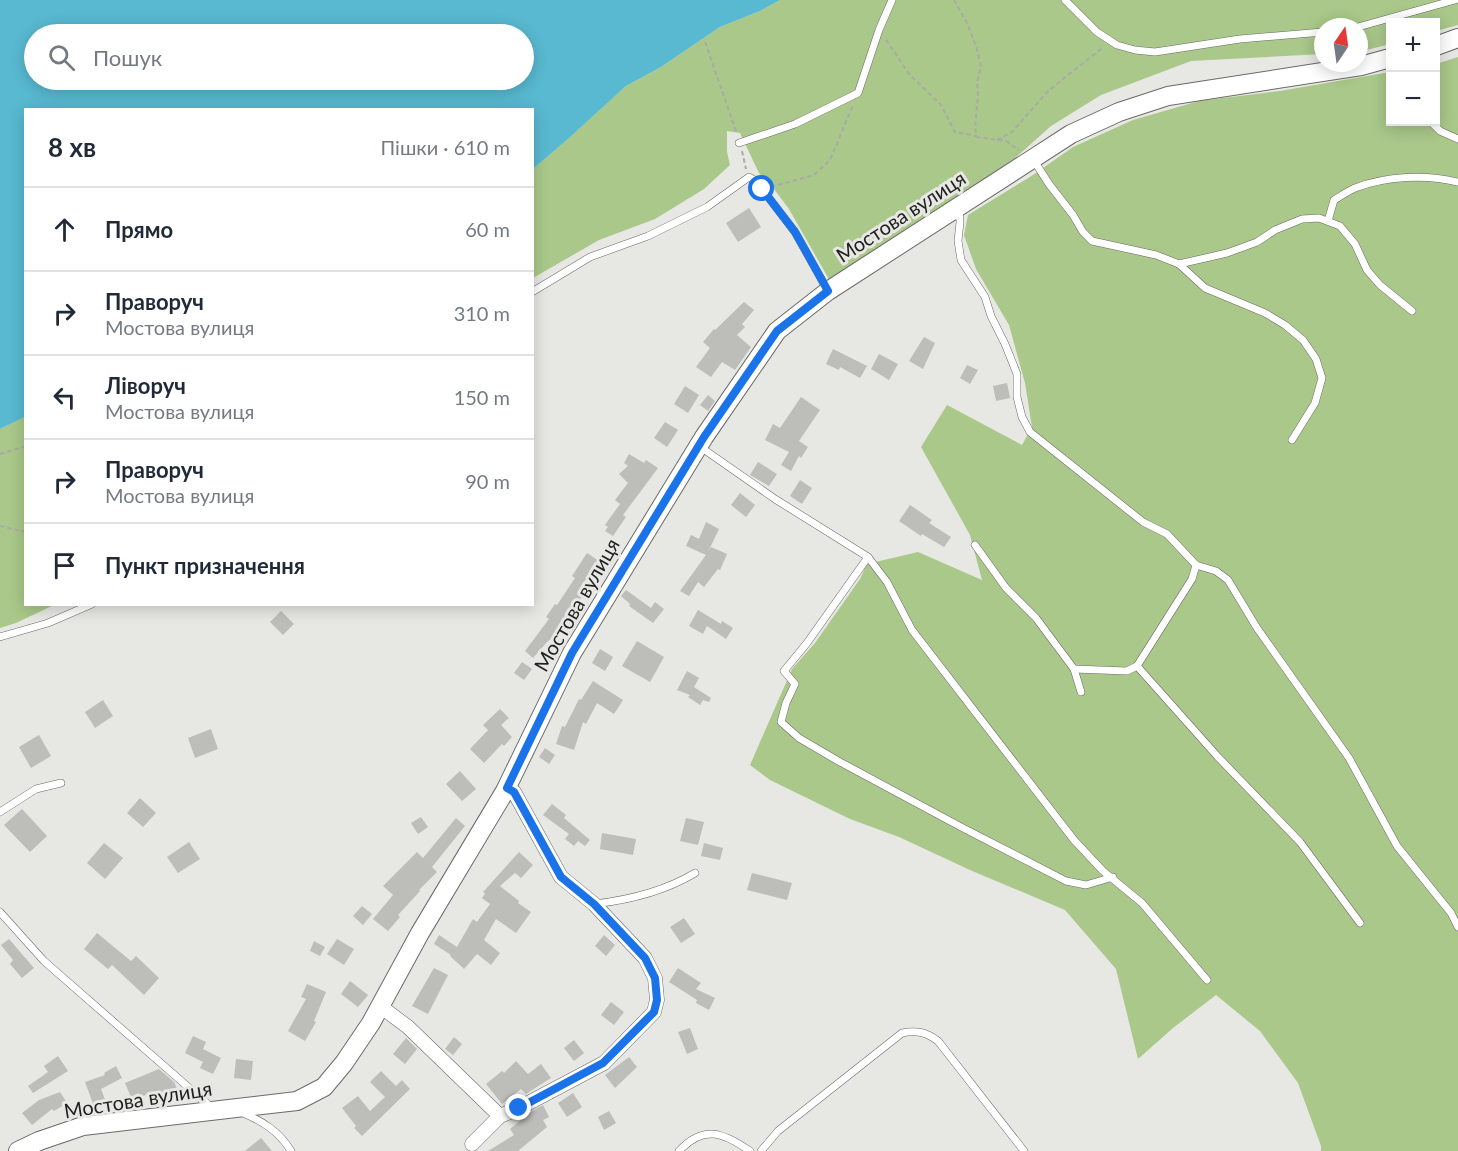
<!DOCTYPE html>
<html lang="uk">
<meta charset="utf-8">
<style>
body{margin:0;font-family:Lato,sans-serif;background:#f2f2f3;color:#1f2937}
.controls{position:absolute;right:18px;top:18px;display:grid;overflow:hidden;border-radius:0px;box-shadow:0 3px 15px #0003}
.controls button{width:54px;height:54px;display:grid;place-items:center;padding:0;border:0;border-bottom:2px solid #e0e1e3;background:#fff;color:#1f2937;font:30px sans-serif}
.compass{position:absolute;left:1314px;top:18px;width:54px;height:54px;border-radius:50%;background:#fff;box-shadow:0 3px 15px #0003;rotate:13deg}
.stop{position:absolute;width:18px;height:18px;margin:-14px;border:4px solid #1a73e8;border-radius:50%;background:#fff}
.stop.end{background:#1a73e8;border-color:#fff;box-shadow:0 2px 6px #0008}
.list{margin:0;padding:0;list-style:none}
h2{display:flex;justify-content:space-between;align-items:center;height:78px;margin:0;padding:0 24px;font-size:26px}
h2 small{font-size:20px;font-weight:400;color:#747a83}
.list li{display:grid;grid-template-columns:39px 1fr auto;gap:18px;align-items:center;box-sizing:border-box;height:84px;padding:0 24px;border-top:2px solid #e0e1e3}
.list b{display:block;font-size:22px;white-space:nowrap}
.list p{margin:0;font-size:20px;white-space:nowrap;color:#747a83}
.list em{font-size:20px;font-style:normal;color:#747a83}
.icon{flex:none;width:33px;height:33px;fill:none;stroke:currentColor;stroke-width:2;stroke-linecap:round;stroke-linejoin:round}
.map{position:relative;flex:none;width:1458px;height:1151px;overflow:hidden}
.search{position:absolute;background:#fff;box-shadow:0 3px 15px #0003;left:24px;top:24px;width:510px;height:66px;display:flex;align-items:center;gap:15px;box-sizing:border-box;padding:0 21px;border-radius:33px;color:#747a83;font-size:22px}
.panel{position:absolute;background:#fff;box-shadow:0 3px 15px #0003;left:24px;top:108px;width:510px;height:498px;border-radius:0px}
.map>svg:first-child{display:block}
.green{fill:#a9c889}
.water{fill:#58b9d1;fill-rule:evenodd}
.building{fill:#bdbdba}
.lines{fill:none;stroke-linecap:round;stroke-linejoin:round}
.lane-casing{stroke:#6b6a68;stroke-width:8}
.street-casing{stroke:#6b6a68;stroke-width:15}
.secondary-casing{stroke:#6b6a68;stroke-width:20}
.path{stroke:#aaaaa7;stroke-width:2;stroke-dasharray:4.5 3;stroke-linecap:butt}
.lane{stroke:#fff;stroke-width:7}
.street{stroke:#fff;stroke-width:14}
.secondary{stroke:#fff;stroke-width:18}
.route{stroke:#1a73e8;stroke-width:8}
.labels{text-anchor:middle;stroke-width:6;stroke-linejoin:round;paint-order:stroke}
.street-label{font-size:20px;fill:#212120;stroke:#e7e7e4}
</style>
<div class="map">
<svg width="1458" height="1151" viewBox="0 0 1458 1151">
<rect width="100%" height="100%" fill="#e7e7e4"/>
<g class="green">
<path d="M780 0H1458V25L1436 31V22H1390V44L1359 52V27H1323V54L1191 61 1101 95 1051 126 1014 159 987 178 915 223 830 281 789 209 771 185 759 173 740 133 727 131V152L730 165 704 189 655 219 599 240 533 278V169L568 139 626 86 661 67 720 27 760 11Z"/>
<path d="M1458 57V1151H1321V1146L1298 1083 1260 1031 1216 995 1173 1028 1138 1059 1116 969 1065 910 970 870 899 837 850 819 770 780 750 765 792 669 815 643 860 579 867 564 918 552 982 580 970 535 921 447 947 405 1022 445 1032 427 1025 383 1009 325 976 269 964 235 968 215 1033 175 1073 147 1133 120 1199 101 1280 91 1390 72V122H1436V64Z"/>
<path d="M25 417 26 604 54 605 16 623 0 628V429Z"/>
</g>
<path class="water" d="M0 0H780L760 11 720 27 661 67 626 86 568 139 533 169 532 110H26L25 417 0 429ZM34 34H524V80H34Z"/>
<g class="building">
<path d="M749 208 761 227 738 242 726 223Z"/>
<path d="M744 302 754 310 742 324 745 327 737 335 751 347 735 370 722 362 711 377 696 367 710 348 703 342 714 329 715 330Z"/>
<path d="M924 337 935 343 923 369 909 361Z"/>
<path d="M833 349 867 366 860 378 840 367 839 370 826 364Z"/>
<path d="M879 354 898 364 889 380 871 369Z"/>
<path d="M967 365 978 370 970 384 960 378Z"/>
<path d="M1007 383 1010 398 996 401 993 386Z"/>
<path d="M685 386 699 395 688 413 674 404Z"/>
<path d="M708 395 715 401 708 411 700 405Z"/>
<path d="M801 397 820 410 799 441 808 447 801 458 799 456 791 471 781 465 789 452 765 440 773 424 780 428Z"/>
<path d="M665 422 678 430 667 447 654 438Z"/>
<path d="M629 454 644 463 646 460 658 468 623 515 626 517 613 536 605 531 608 527 605 525 620 504 615 500 628 483 619 474 628 466 624 463Z"/>
<path d="M758 462 777 474 769 486 750 475Z"/>
<path d="M800 480 812 488 802 504 790 496Z"/>
<path d="M740 493 755 505 746 517 731 505Z"/>
<path d="M910 505 932 520 929 523 951 537 944 547 922 534 921 536 899 521Z"/>
<path d="M706 522 719 529 708 552 711 547 727 554 720 570 718 569 704 587 698 582 689 596 680 591 706 555 686 546 691 535 699 539Z"/>
<path d="M587 553 599 561 581 586 586 589 563 629 547 642 533 658 525 651 549 619 546 617 555 604 557 605 575 578 572 576Z"/>
<path d="M626 590 651 608 655 602 664 609 653 623 629 606 630 604 621 596Z"/>
<path d="M698 610 721 624 722 621 733 628 726 639 707 626 703 634 689 626Z"/>
<path d="M281 611 294 624 283 635 270 622Z"/>
<path d="M637 641 664 657 650 682 622 666Z"/>
<path d="M600 649 613 657 605 671 592 663Z"/>
<path d="M522 662 532 669 524 680 514 673Z"/>
<path d="M687 671 699 678 694 687 711 698 709 702 703 700 700 705 688 697 690 695 677 690Z"/>
<path d="M593 681 623 700 614 714 597 703 586 724 583 722 574 750 556 744 562 726 565 727 579 699 581 700Z"/>
<path d="M103 700 113 716 95 728 85 712Z"/>
<path d="M500 709 509 718 501 725 512 737 504 746 502 744 484 763 470 749 488 730 483 725Z"/>
<path d="M211 729 218 749 195 758 188 738Z"/>
<path d="M39 735 51 756 31 768 19 747Z"/>
<path d="M545 748 555 755 549 764 539 757Z"/>
<path d="M460 771 476 789 462 801 446 784Z"/>
<path d="M140 798 156 813 143 827 127 813Z"/>
<path d="M552 804 566 815 564 818 590 840 585 846 578 841 574 846 565 839 569 834 543 815Z"/>
<path d="M22 809 47 836 30 852 4 825Z"/>
<path d="M421 817 428 827 418 834 411 823Z"/>
<path d="M456 818 465 826 432 867 437 872 419 890 420 891 398 915 400 917 388 931 373 919 393 895 383 886 417 852 423 858Z"/>
<path d="M686 818 704 822 698 845 680 841Z"/>
<path d="M602 833 636 839 633 855 600 849Z"/>
<path d="M189 842 200 859 178 873 167 857Z"/>
<path d="M104 843 123 858 105 879 87 863Z"/>
<path d="M704 843 723 848 720 860 701 856Z"/>
<path d="M519 852 533 865 521 878 515 873 500 886 519 901 518 903 531 912 516 933 496 919 484 940 500 953 491 965 477 954 464 969 450 956 451 955 434 944 439 935 457 947 473 919 477 922 490 904 482 898 485 894 483 892Z"/>
<path d="M752 873 792 883 787 900 747 890Z"/>
<path d="M362 906 372 914 363 925 353 916Z"/>
<path d="M684 918 695 934 681 943 670 927Z"/>
<path d="M97 933 131 961 136 956 159 978 144 995 112 965 108 969 84 949Z"/>
<path d="M604 935 615 945 606 956 595 946Z"/>
<path d="M9 939 34 968 22 978 10 964 13 960 1 945Z"/>
<path d="M337 939 354 949 344 965 327 954Z"/>
<path d="M314 941 325 947 320 956 310 951Z"/>
<path d="M434 968 448 975 428 1014 412 1006Z"/>
<path d="M678 968 701 983 696 989 715 998 709 1010 696 1003 697 1000 669 982Z"/>
<path d="M350 981 368 995 358 1007 341 994Z"/>
<path d="M307 984 326 992 314 1021 316 1022 305 1041 288 1031 306 999 301 997Z"/>
<path d="M611 1002 624 1012 614 1025 601 1015Z"/>
<path d="M690 1028 698 1049 687 1054 678 1032Z"/>
<path d="M193 1036 206 1042 203 1049 221 1058 213 1074 200 1068 203 1062 185 1053Z"/>
<path d="M454 1037 462 1044 453 1055 445 1049Z"/>
<path d="M406 1038 417 1049 405 1064 393 1054Z"/>
<path d="M574 1040 584 1053 574 1061 564 1048Z"/>
<path d="M58 1056 68 1071 33 1093 28 1086 48 1072 44 1066Z"/>
<path d="M629 1057 637 1067 615 1088 605 1075Z"/>
<path d="M236 1059 253 1061 251 1080 234 1078Z"/>
<path d="M516 1061 528 1074 541 1064 551 1078 526 1094 521 1089 502 1104 486 1084 502 1071 504 1073Z"/>
<path d="M116 1066 122 1078 101 1089 107 1105 95 1109 85 1082 105 1075 104 1073Z"/>
<path d="M159 1069 174 1082 179 1093 173 1098 161 1102 157 1091 132 1100 125 1083Z"/>
<path d="M381 1071 396 1086 402 1080 410 1089 362 1136 354 1128 356 1126 342 1108 358 1096 370 1111 385 1097 370 1082Z"/>
<path d="M60 1092 67 1103 54 1111 52 1109 32 1125 22 1113 39 1100Z"/>
<path d="M573 1093 582 1107 567 1117 558 1103Z"/>
<path d="M543 1105 549 1117 543 1120 547 1127 518 1151H488L514 1135 510 1129 532 1111Z"/>
<path d="M609 1111 616 1123 604 1130 598 1117Z"/>
<path d="M261 1138 272 1151H245Z"/>
</g>
<g class="lines">
<defs>
<g id="lane">
<path d="M1065 0 1097 32 1117 45 1135 50 1155 52 1240 39 1323 32"/>
<path d="M1358 27 1455 0"/>
<path d="M1431 122 1440 131 1458 139"/>
<path d="M739 143 795 124 858 93 879 30 892 0"/>
<path d="M1033 159 1049 184 1073 215 1083 232 1092 241 1156 255 1179 264 1205 288 1265 313 1285 325 1303 340 1316 359 1322 378 1315 403 1292 440"/>
<path d="M959 209 960 222 958 241 961 260 985 297 991 316 1005 344 1017 374V397L1022 417 1030 432 1143 522 1167 534 1196 565 1216 571 1228 580 1257 628 1349 758 1397 846 1451 913 1458 927"/>
<path d="M1328 221 1334 200C1341 196 1348 191 1355 188 1386 176 1426 174 1458 182"/>
<path d="M1179 264 1227 253 1257 242 1275 230 1302 219 1319 218 1340 226 1355 244 1367 270 1380 285 1412 311"/>
<path d="M532 292 590 257 648 236 707 207 749 177 756 181 795 232 828 291"/>
<path d="M699 446 775 499 868 557 887 582 912 630 1074 840 1103 871 1142 903 1207 980"/>
<path d="M975 545 1006 588 1036 618 1074 669 1081 692"/>
<path d="M868 557 807 643 784 671 795 684 786 703 781 722 799 738 840 762 963 828 1066 881 1086 885 1113 877"/>
<path d="M0 637 48 623 92 604"/>
<path d="M1137 666 1218 757 1300 842 1360 923"/>
<path d="M1074 669 1127 671 1137 666 1192 579 1196 565"/>
<path d="M0 812 36 789 61 783"/>
<path d="M594 904C629 900 665 891 695 873"/>
<path d="M0 912 44 961 211 1107"/>
<path d="M241 1112C262 1121 279 1131 291 1151"/>
<path d="M679 1151C704 1124 724 1133 750 1151"/>
<path d="M761 1151 778 1131 902 1033C916 1030 926 1032 938 1041L1024 1151"/>
</g>
<g id="street">
<path d="M380 1006 408 1027 500 1116"/>
<path d="M472 1144 500 1116 519 1108 604 1063 654 1012 657 1000 655 978 645 958 594 904 561 877 514 792 507 788"/>
</g>
<g id="secondary">
<path d="M1436 46 1458 38"/>
<path d="M18 1151 39 1141 83 1126 297 1101 324 1087 344 1063 371 1023 420 933 505 791 572 653 704 437 777 331 828 291 1071 134 1119 112 1168 96 1361 66 1390 58"/>
</g>
</defs>
<use href="#lane" class="lane-casing"/>
<use href="#street" class="street-casing"/>
<use href="#secondary" class="secondary-casing"/>
<g class="path">
<path d="M954 0 967 23 976 46 981 66 977 83 978 96 975 128 977 137 1006 141 1019 150"/>
<path d="M886 40 910 75 941 105 955 132 977 136"/>
<path d="M705 42 737 134"/>
<path d="M997 140 1012 132 1048 91 1102 48"/>
<path d="M742 151 746 169"/>
<path d="M771 187 814 175 830 160 853 105"/>
<path d="M0 454 26 446"/>
<path d="M0 526 26 532"/>
</g>
<use href="#lane" class="lane"/>
<use href="#street" class="street"/>
<use href="#secondary" class="secondary"/>
</g>
<g class="lines">
<path class="route" d="M519 1108 603 1063 654 1012 657 1000 655 978 645 958 594 904 561 877 514 792 507 788 572 653 704 437 777 331 828 291 795 232 762 189"/>
</g>
<g class="labels">
<g class="street-label">
<text transform="translate(901 217) rotate(-33)" y="7">Мостова вулиця</text>
<text transform="translate(577 605) rotate(-60)" y="7">Мостова вулиця</text>
<text transform="translate(138 1100) rotate(-9)" y="7">Мостова вулиця</text>
</g>
</g>
</svg>
<div class="controls">
<button>+</button>
<button>−</button>
</div>
<svg class="compass" viewBox="-18 -18 36 36"><path d="M0-13l5 13h-10z" fill="#e53935"/><path d="M0 13l5-13h-10z" fill="#747a83"/></svg>
<div class="stop" style="left:762px;top:189px"></div>
<div class="stop end" style="left:519px;top:1108px"></div>
<div class="search"><svg class="icon" aria-label="search" viewBox="0 0 24 24"><circle cx="10" cy="10" r="6"/><path d="M15 15l6 6"/></svg>Пошук</div>
<section class="panel">
<h2>8 хв<small>Пішки · 610 m</small></h2>
<ul class="list">
<li><svg class="icon" aria-label="ahead" viewBox="0 0 24 24"><path d="M12 20V5M6 11l6-6 6 6"/></svg><div><b>Прямо</b></div><em>60 m</em></li>
<li><svg class="icon" aria-label="right" viewBox="0 0 24 24"><path d="M7 20v-9h11M14 6l5 5-5 5"/></svg><div><b>Праворуч</b><p>Мостова вулиця</p></div><em>310 m</em></li>
<li><svg class="icon" aria-label="left" viewBox="0 0 24 24"><path d="M17 20v-9H6M10 6l-5 5 5 5"/></svg><div><b>Ліворуч</b><p>Мостова вулиця</p></div><em>150 m</em></li>
<li><svg class="icon" aria-label="right" viewBox="0 0 24 24"><path d="M7 20v-9h11M14 6l5 5-5 5"/></svg><div><b>Праворуч</b><p>Мостова вулиця</p></div><em>90 m</em></li>
<li><svg class="icon" aria-label="arrive" viewBox="0 0 24 24"><path d="M6 21V4h12l-3 4 3 4H6"/></svg><div><b>Пункт призначення</b></div></li>
</ul>
</section>
</div>
